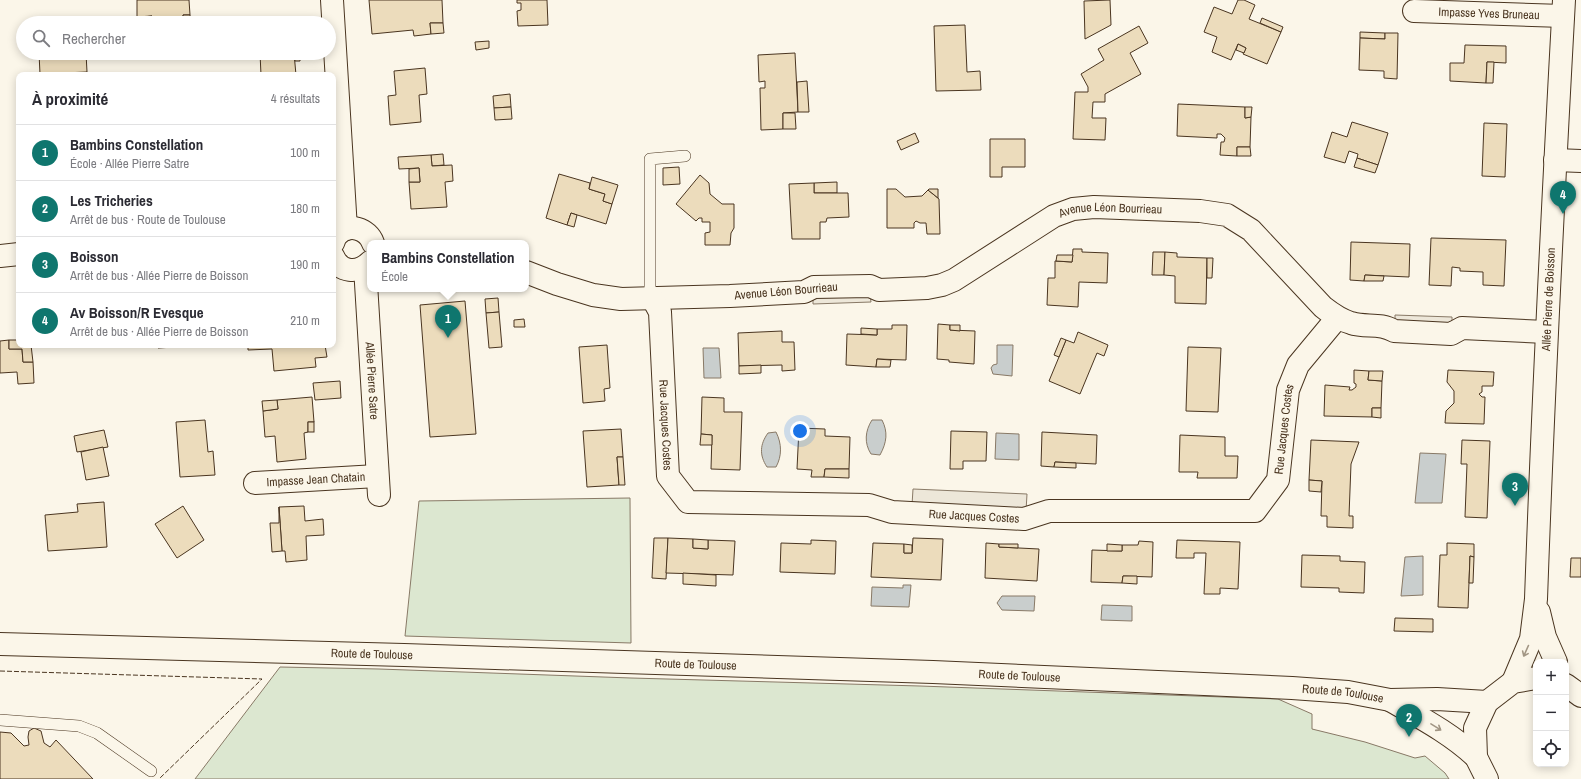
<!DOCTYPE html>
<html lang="fr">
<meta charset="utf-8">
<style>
body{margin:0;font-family:"Archivo Narrow",sans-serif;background:#f7f7f7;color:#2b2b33}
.controls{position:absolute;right:12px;bottom:12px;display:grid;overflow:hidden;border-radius:8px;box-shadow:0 2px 10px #0003}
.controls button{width:36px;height:36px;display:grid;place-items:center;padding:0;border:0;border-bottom:1px solid #e1e1e2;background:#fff;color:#2b2b33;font:20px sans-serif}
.you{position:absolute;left:800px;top:431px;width:14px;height:14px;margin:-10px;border:3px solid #fff;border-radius:50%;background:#1a73e8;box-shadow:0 0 0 6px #1a73e833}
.badge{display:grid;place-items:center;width:26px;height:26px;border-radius:50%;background:#0f766e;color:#fff;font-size:13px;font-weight:700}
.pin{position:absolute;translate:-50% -33px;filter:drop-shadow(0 1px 2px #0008)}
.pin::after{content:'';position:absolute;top:21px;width:14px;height:12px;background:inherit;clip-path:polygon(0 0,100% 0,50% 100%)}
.popup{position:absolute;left:367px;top:240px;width:162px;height:52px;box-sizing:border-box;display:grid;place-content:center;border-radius:8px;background:#fff;filter:drop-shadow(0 1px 3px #0005);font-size:13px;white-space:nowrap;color:#7c7c81}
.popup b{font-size:15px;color:#2b2b33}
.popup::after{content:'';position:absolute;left:50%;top:100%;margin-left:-8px;border:8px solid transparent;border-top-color:#fff}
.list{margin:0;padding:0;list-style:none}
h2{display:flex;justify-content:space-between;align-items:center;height:52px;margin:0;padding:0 16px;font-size:17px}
h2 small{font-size:13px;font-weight:400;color:#7c7c81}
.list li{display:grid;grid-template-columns:26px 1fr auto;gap:12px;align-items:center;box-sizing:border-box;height:56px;padding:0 16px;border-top:1px solid #e1e1e2}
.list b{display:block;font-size:15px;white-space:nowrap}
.list p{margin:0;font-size:13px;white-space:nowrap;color:#7c7c81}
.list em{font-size:13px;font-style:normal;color:#7c7c81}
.icon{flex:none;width:22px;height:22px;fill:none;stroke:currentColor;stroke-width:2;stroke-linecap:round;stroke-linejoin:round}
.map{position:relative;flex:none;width:1581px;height:779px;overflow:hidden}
.search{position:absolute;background:#fff;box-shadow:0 2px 10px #0003;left:16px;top:16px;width:320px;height:44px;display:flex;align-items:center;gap:10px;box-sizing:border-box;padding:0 14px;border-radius:22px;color:#7c7c81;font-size:15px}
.panel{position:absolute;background:#fff;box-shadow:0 2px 10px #0003;left:16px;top:72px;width:320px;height:276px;border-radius:8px}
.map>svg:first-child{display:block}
.green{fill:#dce7d0;stroke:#887966}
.parking{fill:#ede7d9;stroke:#887966}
.water{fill:#c9cecd;stroke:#887966}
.building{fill:#ecdcbc;stroke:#4a3520}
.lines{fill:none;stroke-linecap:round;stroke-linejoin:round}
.service-casing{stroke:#4a3520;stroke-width:12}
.minor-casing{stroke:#4a3520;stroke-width:24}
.secondary-casing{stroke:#4a3520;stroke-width:24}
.service{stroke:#fbf6e9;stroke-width:11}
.minor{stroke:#fbf6e9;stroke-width:22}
.secondary{stroke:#fbf6e9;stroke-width:22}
.fence{stroke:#4a3520;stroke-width:1;stroke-dasharray:5 2;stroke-linecap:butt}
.oneway{stroke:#a29684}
.labels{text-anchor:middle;stroke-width:3;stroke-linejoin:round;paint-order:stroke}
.street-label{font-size:12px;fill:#4a3520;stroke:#fbf6e9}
</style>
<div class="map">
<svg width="1581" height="779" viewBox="0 0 1581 779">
<rect width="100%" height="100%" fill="#fbf6e9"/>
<g class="green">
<path d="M630 498 631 643 405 636 419 501Z"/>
<path d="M280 667 379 669 631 678 920 686 1278 699 1312 714V729L1365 742 1415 758 1425 756 1445 773 1449 779H195Z"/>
</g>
<g class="parking">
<path d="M870 294 871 302 813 304V296Z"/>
<path d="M1395 315 1452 317V324L1395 322Z"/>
<path d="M913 489 1027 494 1026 511 912 505Z"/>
</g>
<g class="water">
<path d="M997 345H1013L1012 376 993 374 991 368 993 365 997 364Z"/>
<path d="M703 348H719L721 378H704Z"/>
<path d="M872 420H882C888 432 887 442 880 455L871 454C864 443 865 431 872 420Z"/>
<path d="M776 432C782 444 782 456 776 467H767C759 455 760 444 768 433Z"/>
<path d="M996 433 1019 434V460L995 459Z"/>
<path d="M1420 453 1446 454 1442 503H1415Z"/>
<path d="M1423 556V595L1401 596 1405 557Z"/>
<path d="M903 585H911L909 607 871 606 872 587 903 588Z"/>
<path d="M1002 596H1035L1034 611 1002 610 997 603Z"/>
<path d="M1102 605 1132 606V621L1101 620Z"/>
</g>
<g class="building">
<path d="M137 0H189L190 15H183L184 23H153L152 16 137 17Z"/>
<path d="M369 0H442L443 23H430L431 34 414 36 413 30 372 34Z"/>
<path d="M517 0H547L548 25 518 26 517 11 521 10V3H517Z"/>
<path d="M1110 0 1111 25 1085 39 1084 1Z"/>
<path d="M1238 0H1244L1255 5 1249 19 1281 32 1267 64 1243 54 1246 48 1238 44 1231 60 1212 52 1217 37 1204 32 1214 7 1232 14Z"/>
<path d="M183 15H190L191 23H184Z"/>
<path d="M152 16 153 23H144L143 17Z"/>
<path d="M297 18 298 23H260V21Z"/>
<path d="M1262 18 1283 27 1281 32 1260 23Z"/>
<path d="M430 23H443L444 33 431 34Z"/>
<path d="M965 25 967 72 980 71 981 90 936 91 934 26Z"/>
<path d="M1139 26 1148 43 1130 53 1141 74 1105 94V102H1093L1092 118H1106L1105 140 1073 139 1075 92H1088V87L1081 74 1104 60 1098 49Z"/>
<path d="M1360 32 1385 33V39L1360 38Z"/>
<path d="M1385 33H1398L1397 79 1384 78V71L1359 70 1360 38 1385 39Z"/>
<path d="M489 41V48L476 50 475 42Z"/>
<path d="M1238 44 1246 48 1244 53 1236 50Z"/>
<path d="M1465 45 1506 46V63L1487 62 1486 83 1450 81V63H1464Z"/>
<path d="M39 53H86L87 72 40 74Z"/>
<path d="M260 53H294L296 75H261Z"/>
<path d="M294 53H300V61H295Z"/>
<path d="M795 53 798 112 783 113V129L761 130 760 88H765V81L759 82 758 55Z"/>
<path d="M1487 62H1494L1493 83H1486Z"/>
<path d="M425 68 427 94 419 95 421 122 390 125 388 96 396 95 394 71Z"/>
<path d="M807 81 809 112H798L797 82Z"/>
<path d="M510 94 511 107 494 108 493 96Z"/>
<path d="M1178 104 1245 107V118L1251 117 1250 147H1237V156L1220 155 1221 142H1224L1225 138 1221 134H1217V138L1177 136Z"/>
<path d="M511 107 512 119 495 120 494 108Z"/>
<path d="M1245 107H1252L1251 117 1245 118Z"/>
<path d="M783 113H795L796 129H783Z"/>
<path d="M1352 122 1388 133 1378 165 1357 158 1358 154 1349 151 1345 163 1324 157 1332 132 1347 137Z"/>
<path d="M1484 123 1507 124 1505 177 1482 176Z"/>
<path d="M915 133 919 142 901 150 897 141Z"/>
<path d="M990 139H1025V167H1002V177H990Z"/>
<path d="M1237 147H1250L1251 156H1237Z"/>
<path d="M443 154 444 165 432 166 431 155Z"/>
<path d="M431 155 432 166 452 165 453 181 445 182 447 207 411 209 409 182H420L419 168 399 169 398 157Z"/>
<path d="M1357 158 1378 165 1375 173 1354 167Z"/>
<path d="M679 167 680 184 663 185V168Z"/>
<path d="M419 168 420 182H409V169Z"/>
<path d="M559 174 590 183 589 189 605 194 603 201 612 204 606 224 571 213 567 225 546 218Z"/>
<path d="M700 175 709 183 710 194 722 204H734V228L731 233 730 245H705V233L710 232V222H702V218H699L696 221 676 204Z"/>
<path d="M592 177 618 185 612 204 603 201 605 194 589 189Z"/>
<path d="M837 182V193H814V183Z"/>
<path d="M814 183V193H848L849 217 827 218 826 222H820V239H792L789 184Z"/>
<path d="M887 189H896L905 197 922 196 928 190 939 199 940 234H927L926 223H920L916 221 914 223V228H887Z"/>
<path d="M929 189H938V198L928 190Z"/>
<path d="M571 213 577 215 574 227 567 225Z"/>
<path d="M1431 238 1506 240 1504 286 1483 285V272L1460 271V268L1452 267 1451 286 1429 285Z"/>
<path d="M1351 242 1410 244 1409 277 1365 275 1364 281 1350 280Z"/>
<path d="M1073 249H1082V252L1108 253 1107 283 1079 282 1078 307 1047 305 1048 278H1055V261L1072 262Z"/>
<path d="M1153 252H1165L1164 275H1152Z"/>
<path d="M1165 252 1177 253V257L1207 258 1206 304 1175 303V276L1164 275Z"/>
<path d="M1057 255H1073L1072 262 1056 261Z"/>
<path d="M1207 258H1213L1212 278H1207Z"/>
<path d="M1365 275 1384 276 1383 281H1364Z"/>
<path d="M498 298 499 312 486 313 485 299Z"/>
<path d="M465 301 476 434 430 437 420 305Z"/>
<path d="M499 312 502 347 489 348 486 313Z"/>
<path d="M524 319 525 327H514V320Z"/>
<path d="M938 324 950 325V330L975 331 974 364 949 362V360L937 359Z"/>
<path d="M892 325H907L906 360 877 359 876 367 846 365 847 334 877 335V329H892Z"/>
<path d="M950 325H960V331L950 330Z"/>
<path d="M861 328 877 329V335L861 334Z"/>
<path d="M782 331V342H794L795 370 782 371V365L739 366 738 333Z"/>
<path d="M1078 332 1108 345 1104 356 1097 353 1080 394 1049 381 1066 340 1074 343Z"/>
<path d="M1061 338 1066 340 1059 357 1054 355Z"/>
<path d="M9 340V349H22L23 362H33L34 383 18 384 17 372 0 373V341Z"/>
<path d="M9 340H19V345H31L33 362H23L22 349H9Z"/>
<path d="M158 345H207L158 348Z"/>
<path d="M248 345H325L327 357 315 358 316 367 274 371 272 349 248 350Z"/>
<path d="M607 345 610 388 604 389 605 401 583 403 579 347Z"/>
<path d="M1188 347 1221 348 1218 412 1186 411Z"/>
<path d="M877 359 891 360 890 367H876Z"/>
<path d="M761 365V373L739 374V366Z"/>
<path d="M1354 370 1369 371 1368 380 1382 381 1381 408H1372V417L1324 416 1325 385 1350 387 1349 390H1352L1356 387V384L1354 383Z"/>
<path d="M1448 370 1494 372 1493 386H1482V392L1479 394 1482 397H1485L1484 424 1445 423 1446 411 1454 403V391L1447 382Z"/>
<path d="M1369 371H1383L1382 381 1368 380Z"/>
<path d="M340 381 341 398 315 400 313 383Z"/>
<path d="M312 397 314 422H308V432L304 433 306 459 277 462 275 436 265 437 263 411 278 409 277 400Z"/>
<path d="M702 397 724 398V412H742L740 470 711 469 712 435 701 434Z"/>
<path d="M277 400 278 409 263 411 262 401Z"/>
<path d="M1372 408H1381V418L1372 417Z"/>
<path d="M205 420 208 452 213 451 215 475 180 477 176 422Z"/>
<rect x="308" y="422" width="6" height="10"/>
<path d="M799 428 825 429V436L850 437 849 469H825L824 477H811L812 470 797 469Z"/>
<path d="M621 429 623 457H617L619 485 587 487 583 431Z"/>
<path d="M104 430 108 447 77 452 74 436Z"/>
<path d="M951 431 987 432 986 461H963V469H950Z"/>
<path d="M1042 432 1097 435 1096 464 1055 462 1054 467 1041 466Z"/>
<path d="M701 434 712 435V445H700Z"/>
<path d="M1180 435 1225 437V456H1238L1237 478H1197L1198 472H1179Z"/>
<path d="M1311 440 1359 442 1351 464 1349 516H1353V528L1327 527V516H1321L1322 481 1309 480Z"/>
<path d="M1462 440 1490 441 1487 518 1465 517 1467 464H1461Z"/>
<path d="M103 447 109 476 86 480 81 452Z"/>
<path d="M617 457H623L625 485H619Z"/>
<path d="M1055 462 1076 463V468L1054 467Z"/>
<path d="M825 469H849V478L824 477Z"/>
<path d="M1309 480 1322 481 1321 492 1309 491Z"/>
<path d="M104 502 107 547 48 551 45 515 78 512 77 504Z"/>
<path d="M183 506 204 540 177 558 155 524Z"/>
<path d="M304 506 305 521 323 519 324 535 306 536 307 560 286 562 285 551H282L279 507Z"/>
<path d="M279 507 282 551 272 552 270 523H279Z"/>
<path d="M654 538H668L666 579 652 578Z"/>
<path d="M668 538 693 539V548L708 549V540L735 541 733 575 666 573Z"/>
<path d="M913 538 943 539 941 580 871 577 873 543 904 544V553H912Z"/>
<path d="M693 539 708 540V549L693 548Z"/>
<path d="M811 540 836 541 835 574 780 572 781 543 811 544Z"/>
<path d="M1177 540 1240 542 1238 589 1220 588V594H1204L1206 553H1194V558H1176Z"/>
<path d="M1139 541 1153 542 1152 577 1123 576 1122 583 1091 582 1092 550 1122 551V545H1138Z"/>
<path d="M986 543 999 544V547L1039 549 1037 581 985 578Z"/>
<path d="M1447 543 1474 544V557L1470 556 1468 608 1438 607 1440 555H1447Z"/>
<path d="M904 544 912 545V553H904Z"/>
<path d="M999 544H1018V548L999 547Z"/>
<path d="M1107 544 1122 545V551H1107Z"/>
<path d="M1302 555 1340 556V561L1365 562 1364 593 1339 592V588L1301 587Z"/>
<path d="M1470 556 1474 557 1473 583H1469Z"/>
<path d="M1571 558H1581V577H1570Z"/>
<path d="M683 573 716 575V586L683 584Z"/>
<path d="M1123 576H1137V584L1122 583Z"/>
<path d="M1395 618 1433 619V632L1394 631Z"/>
<path d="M34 728 41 731 44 743 50 747 56 740 93 779H0V732L11 733 24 746 29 745 28 737 29 731Z"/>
</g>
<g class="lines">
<defs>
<g id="service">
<path d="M653 299 650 287V159L685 156"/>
<path d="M0 720 79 726 97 733 151 771"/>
</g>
<g id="minor">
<path d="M332 0 346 229"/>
<path id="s1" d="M1414 11 1563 16"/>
<path d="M1555 160 1581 161"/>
<path d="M333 243C334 241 335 237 337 235 349 222 368 229 373 243"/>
<path d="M0 256 19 254"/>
<path d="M333 256C340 273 358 274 370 262"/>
<path id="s2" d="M365 267 379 495"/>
<path id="s3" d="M526 272 557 284 593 295 621 299 730 296 804 292 814 287 870 286 879 290 927 288 942 285 954 280 1054 216 1073 209 1094 207 1200 211 1227 215 1251 230 1323 307C1332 314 1340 320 1351 323 1366 328 1380 322 1394 331L1451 334 1462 328 1546 332"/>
<path id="s4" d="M653 299 660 312 668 476 688 502 869 505 892 512 1024 519 1049 511H1255L1278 480 1288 390 1298 365 1337 318"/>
<path id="s5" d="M255 483 377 476"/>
<path d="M1539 612 1545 637 1556 662"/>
<path id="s6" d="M1513 682 1531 639 1536 599C1543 399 1553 200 1564 0"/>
</g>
<g id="secondary">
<path id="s7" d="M0 644 404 655 933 672 1292 688 1348 692 1390 700 1437 699 1487 702"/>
<path d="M1566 685 1581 696"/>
<path d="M1390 700C1421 718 1450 733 1476 757"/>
<path d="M1487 779 1476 757 1475 728 1487 702 1513 682 1536 678"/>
</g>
</defs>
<use href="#service" class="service-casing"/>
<use href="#minor" class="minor-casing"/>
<use href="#secondary" class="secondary-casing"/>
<use href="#service" class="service"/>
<use href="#minor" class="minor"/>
<use href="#secondary" class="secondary"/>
<path class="fence" d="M0 671 262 679 159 779"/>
</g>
<defs><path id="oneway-shaft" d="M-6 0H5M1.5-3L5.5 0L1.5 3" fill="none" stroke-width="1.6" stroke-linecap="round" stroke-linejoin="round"/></defs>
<g class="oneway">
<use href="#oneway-shaft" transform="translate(1526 651) rotate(114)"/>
<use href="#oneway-shaft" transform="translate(1436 727) rotate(32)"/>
</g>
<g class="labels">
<g class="street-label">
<text dy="4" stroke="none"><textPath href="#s1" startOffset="75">Impasse Yves Bruneau</textPath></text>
<text dy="4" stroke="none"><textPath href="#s3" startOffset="612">Avenue Léon Bourrieau</textPath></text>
<text transform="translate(786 291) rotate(-5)" y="4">Avenue Léon Bourrieau</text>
<text dy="4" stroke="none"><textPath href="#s6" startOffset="387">Allée Pierre de Boisson</textPath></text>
<text dy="4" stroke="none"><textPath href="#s2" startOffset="114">Allée Pierre Satre</textPath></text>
<text dy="4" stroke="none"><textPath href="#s4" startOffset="128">Rue Jacques Costes</textPath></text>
<text dy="4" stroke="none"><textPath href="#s4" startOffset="871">Rue Jacques Costes</textPath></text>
<text dy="4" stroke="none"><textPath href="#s5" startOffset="61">Impasse Jean Chatain</textPath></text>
<text dy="4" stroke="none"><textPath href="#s4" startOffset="499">Rue Jacques Costes</textPath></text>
<text dy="4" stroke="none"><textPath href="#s7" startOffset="372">Route de Toulouse</textPath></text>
<text dy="4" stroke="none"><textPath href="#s7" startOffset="696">Route de Toulouse</textPath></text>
<text dy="4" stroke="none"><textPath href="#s7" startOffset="1020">Route de Toulouse</textPath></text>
<text dy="4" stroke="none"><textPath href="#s7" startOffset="1344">Route de Toulouse</textPath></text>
</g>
</g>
</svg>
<div class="controls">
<button>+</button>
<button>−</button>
<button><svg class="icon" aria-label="locate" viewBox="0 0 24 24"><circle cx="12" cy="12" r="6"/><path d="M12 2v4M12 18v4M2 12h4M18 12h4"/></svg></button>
</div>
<div class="you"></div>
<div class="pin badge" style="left:448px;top:338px">1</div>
<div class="popup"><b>Bambins Constellation</b>École</div>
<div class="pin badge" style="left:1409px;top:737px">2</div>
<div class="pin badge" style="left:1515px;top:506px">3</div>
<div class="pin badge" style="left:1563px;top:214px">4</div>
<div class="search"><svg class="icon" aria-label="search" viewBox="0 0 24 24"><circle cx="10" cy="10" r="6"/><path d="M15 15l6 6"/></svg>Rechercher</div>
<section class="panel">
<h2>À proximité<small>4 résultats</small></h2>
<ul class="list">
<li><span class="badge">1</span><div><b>Bambins Constellation</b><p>École · Allée Pierre Satre</p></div><em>100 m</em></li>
<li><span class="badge">2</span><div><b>Les Tricheries</b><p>Arrêt de bus · Route de Toulouse</p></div><em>180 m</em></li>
<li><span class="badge">3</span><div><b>Boisson</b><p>Arrêt de bus · Allée Pierre de Boisson</p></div><em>190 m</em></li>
<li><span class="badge">4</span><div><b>Av Boisson/R Evesque</b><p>Arrêt de bus · Allée Pierre de Boisson</p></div><em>210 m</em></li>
</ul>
</section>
</div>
